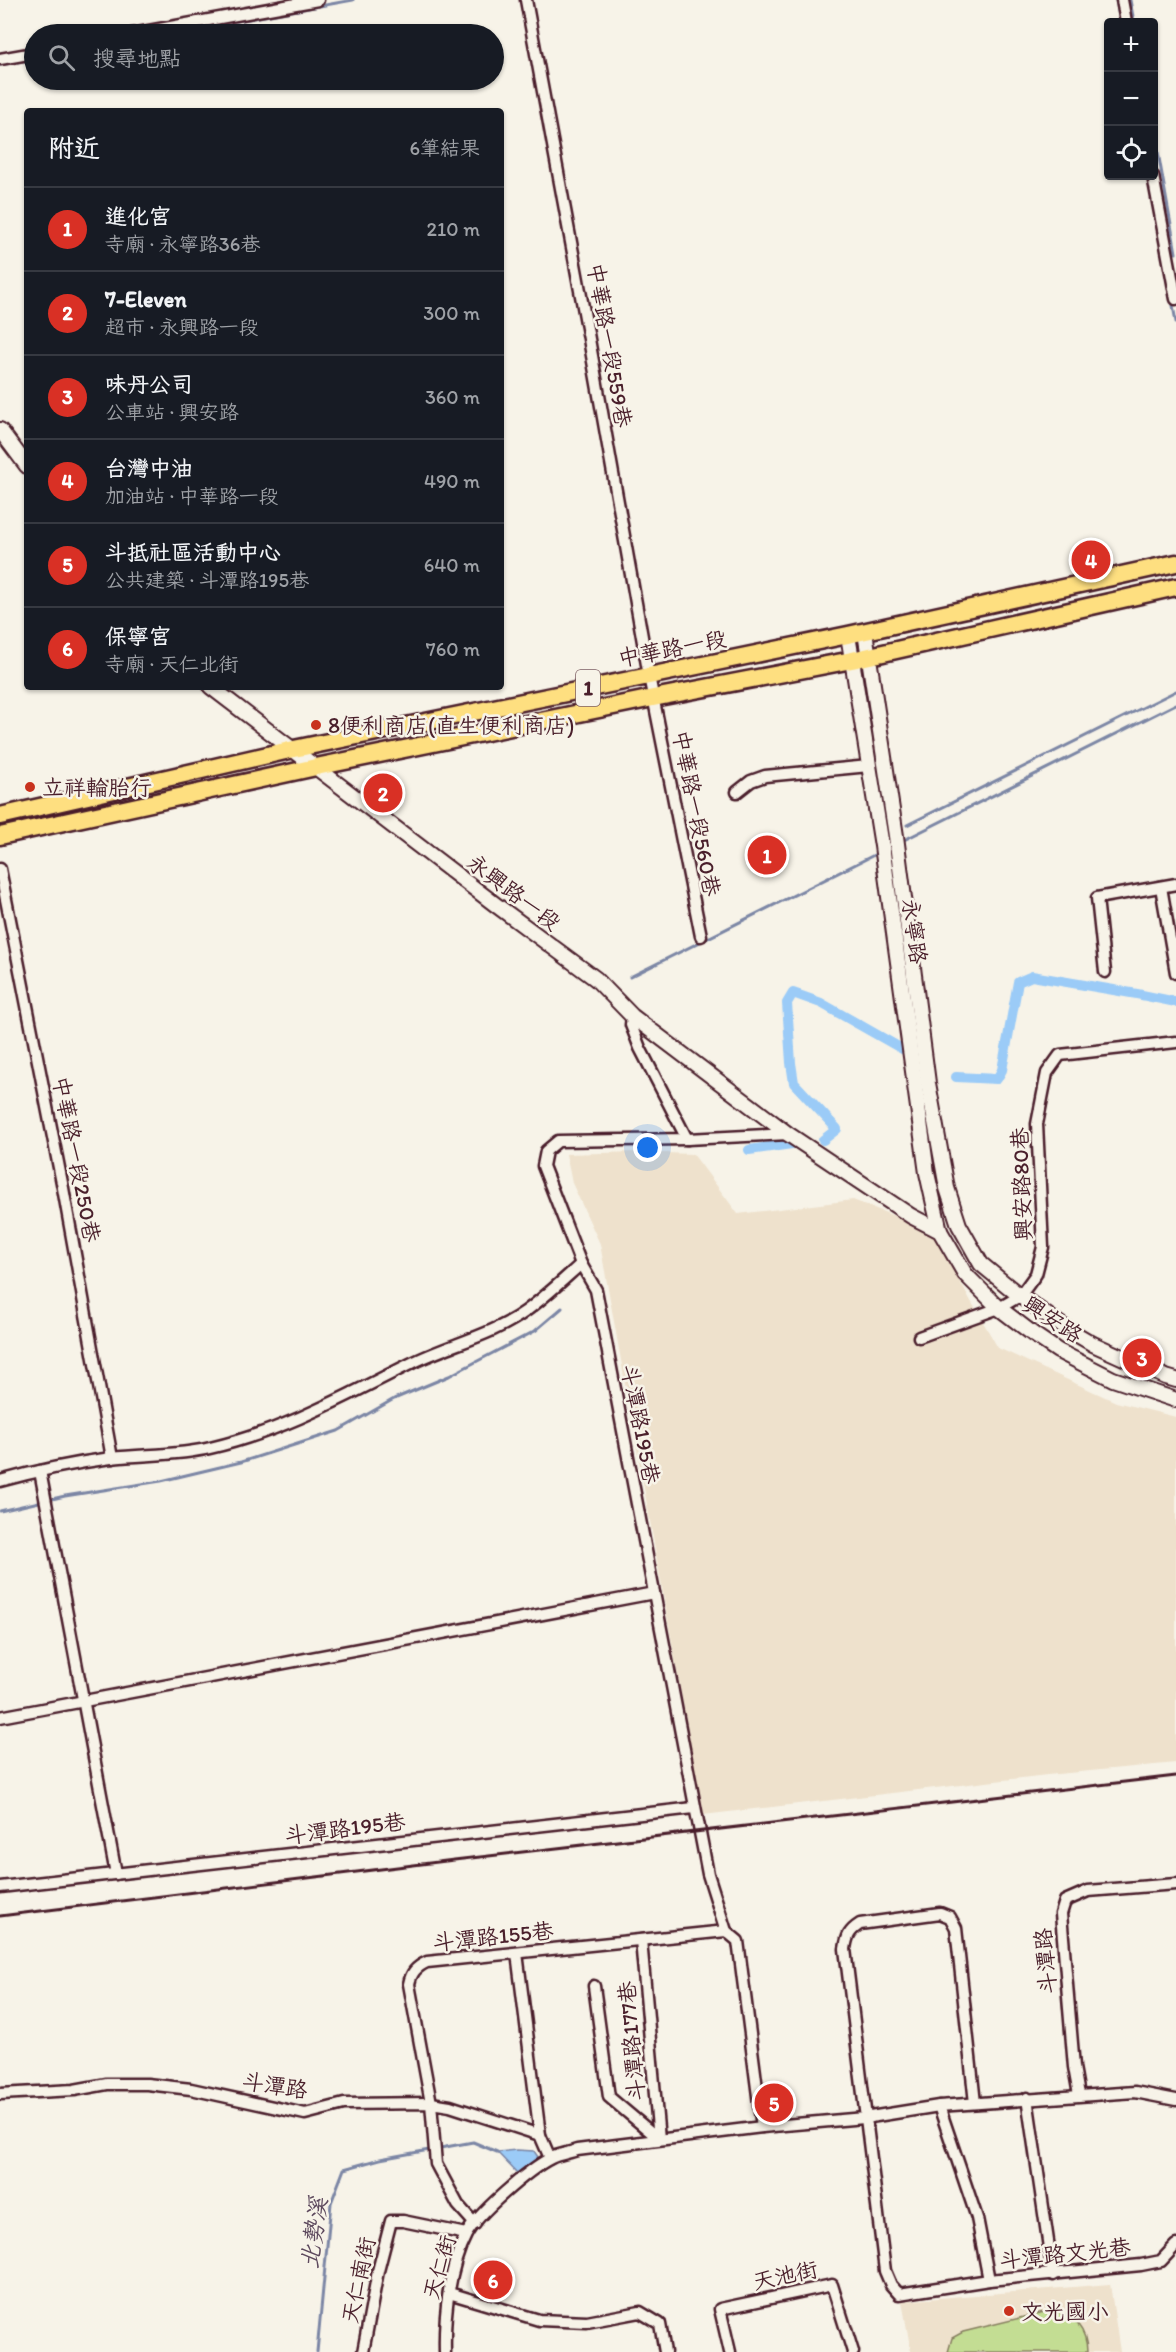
<!DOCTYPE html>
<html lang="zh-TW">
<meta charset="utf-8">
<style>
body{margin:0;font-family:Itim,"LXGW WenKai TC",sans-serif;background:#242831;color:#f1f3f6}
.controls{position:absolute;right:18px;top:18px;display:grid;overflow:hidden;border-radius:6px;box-shadow:0 2px 4px #0004}
.controls button{width:54px;height:54px;display:grid;place-items:center;padding:0;border:0;border-bottom:2px solid #363941;background:#171b24;color:#f1f3f6;font:30px sans-serif}
.you{position:absolute;left:648px;top:1148px;width:21px;height:21px;margin:-15px;border:4px solid #fff;border-radius:50%;background:#1a73e8;box-shadow:0 0 0 9px #1a73e833}
.badge{display:grid;place-items:center;width:39px;height:39px;border-radius:50%;background:#d93025;color:#fff;font-size:20px;font-weight:700}
.pin{position:absolute;translate:-50% -50%;border:3px solid #fff;box-shadow:0 2px 6px #0006}
.list{margin:0;padding:0;list-style:none}
h2{display:flex;justify-content:space-between;align-items:center;height:78px;margin:0;padding:0 24px;font-size:26px}
h2 small{font-size:20px;font-weight:400;color:#9ea1a6}
.list li{display:grid;grid-template-columns:39px 1fr auto;gap:18px;align-items:center;box-sizing:border-box;height:84px;padding:0 24px;border-top:2px solid #363941}
.list b{display:block;font-size:22px;white-space:nowrap}
.list p{margin:0;font-size:20px;white-space:nowrap;color:#9ea1a6}
.list em{font-size:20px;font-style:normal;color:#9ea1a6}
.icon{flex:none;width:33px;height:33px;fill:none;stroke:currentColor;stroke-width:2;stroke-linecap:round;stroke-linejoin:round}
.map{position:relative;flex:none;width:1176px;height:2352px;overflow:hidden}
.search{position:absolute;background:#171b24;box-shadow:0 2px 4px #0004;left:24px;top:24px;width:480px;height:66px;display:flex;align-items:center;gap:15px;box-sizing:border-box;padding:0 21px;border-radius:33px;color:#9ea1a6;font-size:22px}
.panel{position:absolute;background:#171b24;box-shadow:0 2px 4px #0004;left:24px;top:108px;width:480px;height:582px;border-radius:6px}
.map>svg:first-child{display:block}
.built{fill:#eee1cc}
.green{fill:#c3dd93;stroke:#867e5f;stroke-width:1.5}
.water{fill:#9bcbf7;stroke:#7b86a5;stroke-width:1.5}
.lines{fill:none;stroke-linecap:round;stroke-linejoin:round}
.stream{stroke:#7b86a5;stroke-width:3}
.canal{stroke:#9bcbf7;stroke-width:10}
.minor-casing{stroke:#4a1f2b;stroke-width:15}
.tertiary-casing{stroke:#4a1f2b;stroke-width:18}
.primary-casing{stroke:#4a1f2b;stroke-width:21}
.minor{stroke:#f7f3e8;stroke-width:10}
.tertiary{stroke:#f7f3e8;stroke-width:14}
.primary{stroke:#fedf80;stroke-width:16}
.rail{stroke:#4a1f2b;stroke-width:3}
.poi-dot{fill:#c8321e;stroke:#f7f3e8;stroke-width:2}
.labels{text-anchor:middle;stroke-width:5;stroke-linejoin:round;paint-order:stroke}
.shield{fill:#f7f3e8;stroke:#7e5f64;stroke-width:1.5}
.shield-label{font-size:21px;font-weight:bold;fill:#4a1f2b}
.street-label{font-size:22px;fill:#4a1f2b;stroke:#f7f3e8}
.poi-label{font-size:22px;fill:#4a1f2b;stroke:#f7f3e8;text-anchor:start}
.water-label{font-size:24px;font-style:italic;fill:#5e4a5e;stroke:#f7f3e8}
</style>
<div class="map">
<svg width="1176" height="2352" viewBox="0 0 1176 2352">
<rect width="100%" height="100%" fill="#f7f3e8"/>
<filter id="ink" filterUnits="userSpaceOnUse"><feTurbulence type="fractalNoise" baseFrequency=".0167" numOctaves="2"/><feDisplacementMap in="SourceGraphic" scale="12" xChannelSelector="R" yChannelSelector="G"/><feConvolveMatrix kernelMatrix="1 2 1 2 8 2 1 2 1" color-interpolation-filters="sRGB"/></filter>
<g filter="url(#ink)">
<g class="built">
<path d="M637 1152 693 1154 738 1214 853 1200 930 1230 998 1348 1116 1402 1176 1417V1763L1047 1775 703 1815 600 1244 572 1183 566 1154Z"/>
<path d="M1110 2284 1120 2352H911L902 2301Z"/>
</g>
<path class="green" d="M1052 2310C1074 2314 1087 2330 1087 2352H948L952 2338 963 2332Z"/>
<path class="water" d="M517 2150 534 2151 538 2157 535 2163 517 2173 497 2152Z"/>
<g class="lines">
<g class="stream">
<path d="M1116 0 1120 22"/>
<path d="M1130 0 1134 22"/>
<path d="M166 34 353 0"/>
<path d="M0 65 34 59"/>
<path d="M1154 130 1176 253"/>
<path d="M1172 300 1176 322"/>
<path d="M907 825 1176 691"/>
<path d="M900 842 1176 704"/>
<path d="M630 977 878 853"/>
<path d="M0 1511 65 1496 161 1481 241 1462 338 1431 394 1399 449 1376 535 1331 562 1308"/>
<path d="M317 2352 331 2203 344 2169 380 2159 473 2142 497 2152"/>
</g>
<g class="canal">
<path d="M956 1077 997 1079 1002 1070 1018 982 1032 976 1137 994 1176 1002"/>
<path d="M823 1140 837 1129 794 1083 791 1063 787 1003 793 993 821 1003 904 1050"/>
<path d="M749 1150 799 1143"/>
</g>
<defs>
<g id="minor">
<path d="M526 0 589 339 649 676 701 936"/>
<path d="M1122 0 1126 22"/>
<path d="M132 34 318 0"/>
<path d="M0 59 34 53"/>
<path d="M1153 176 1176 299"/>
<path d="M737 792 751 781 765 776 869 766"/>
<path d="M0 869 63 1188 112 1458"/>
<path d="M1161 887 1176 973"/>
<path d="M1105 972 1097 898 1176 884"/>
<path d="M632 1016 631 1025 640 1048 687 1139"/>
<path d="M581 1264 596 1290 708 1874 726 1931 738 1941 762 2127"/>
<path d="M919 1337 999 1308 1020 1296 1036 1274 1043 1247 1037 1124 1047 1073 1060 1055 1176 1042"/>
<path d="M40 1471 116 1874"/>
<path d="M0 1481C36 1471 74 1463 111 1458 144 1454 177 1456 210 1448 281 1432 346 1396 410 1364 447 1345 492 1336 526 1311 545 1297 563 1280 581 1264L543 1166 546 1151 558 1141 687 1139 788 1134"/>
<path d="M0 1717 654 1593"/>
<path d="M0 1887 694 1808"/>
<path d="M641 1940 659 2139"/>
<path d="M517 1953 540 2135"/>
<path d="M594 1986 609 2097 659 2139"/>
<path d="M0 2094 74 2090 107 2084H147L191 2089 305 2114 344 2104 431 2103 450 2106 540 2135 550 2158"/>
<path d="M1079 2095 1074 2067 1061 1914 1065 1901 1088 1891 1176 1884"/>
<path d="M1027 2098 1053 2275"/>
<path d="M975 2103 956 1928 950 1917 940 1913 860 1924C849 1931 847 1936 845 1949L885 2271 891 2285 899 2294 989 2280 1141 2265 1161 2261 1176 2245"/>
<path d="M939 2106 977 2218 989 2280"/>
<path d="M475 2224 458 2205 436 2164 431 2103 409 1984C411 1973 416 1967 427 1962L726 1931"/>
<path d="M449 2293 539 2320 587 2322 640 2312 660 2324 665 2352"/>
<path d="M363 2352 378 2271 391 2221H403L466 2234"/>
<path d="M445 2352C444 2316 449 2267 466 2235 477 2214 529 2169 551 2158 559 2154 569 2153 577 2150L762 2127 864 2118 939 2106 1135 2092 1176 2100"/>
<path d="M730 2352 720 2309 832 2285 853 2352"/>
</g>
<g id="tertiary">
<path d="M0 430 27 466"/>
<path d="M865 632 896 836 928 1083 947 1188 959 1225 981 1264 1020 1296 1064 1327 1093 1344 1166 1377 1176 1380"/>
<path d="M848 635 882 846 927 1173 940 1231"/>
<path d="M211 687 496 905 596 979 632 1016 788 1134 911 1216 940 1231 965 1274 999 1308 1033 1334 1058 1351 1113 1379 1176 1400"/>
</g>
<g id="primary">
<path d="M0 816 294 749 848 635 1176 563"/>
<path d="M0 836 316 767 653 698 852 660 1176 587"/>
</g>
</defs>
<use href="#minor" class="minor-casing"/>
<use href="#tertiary" class="tertiary-casing"/>
<use href="#primary" class="primary-casing"/>
<use href="#minor" class="minor"/>
<use href="#tertiary" class="tertiary"/>
<use href="#primary" class="primary"/>
<path class="rail" d="M0 1916 454 1860 1176 1776"/>
</g>
</g>
<g class="poi-dot">
<circle cx="316" cy="725" r="6"/>
<circle cx="30" cy="787" r="6"/>
<circle cx="1009" cy="2311" r="6"/>
</g>
<g class="labels">
<rect class="shield" x="576" y="670" width="24" height="36" rx="4.5"/>
<g class="shield-label">
<text x="588" y="695">1</text>
</g>
<g class="street-label">
<text transform="translate(610 345) rotate(80)" y="8">中華路一段559巷</text>
<text transform="translate(672 648) rotate(-11)" y="8">中華路一段</text>
<text transform="translate(697 813) rotate(79)" y="8">中華路一段560巷</text>
<text transform="translate(514 892) rotate(37)" y="8">永興路一段</text>
<text transform="translate(915 931) rotate(82)" y="8">永寧路</text>
<text transform="translate(77 1159) rotate(79)" y="8">中華路一段250巷</text>
<text transform="translate(1021 1184) rotate(-92)" y="8">興安路80巷</text>
<text transform="translate(1053 1319) rotate(33)" y="8">興安路</text>
<text transform="translate(641 1424) rotate(79)" y="8">斗潭路195巷</text>
<text transform="translate(345 1828) rotate(-7)" y="8">斗潭路195巷</text>
<text transform="translate(493 1936) rotate(-6)" y="8">斗潭路155巷</text>
<text transform="translate(1045 1961) rotate(-95)" y="8">斗潭路</text>
<text transform="translate(631 2041) rotate(-95)" y="8">斗潭路177巷</text>
<text transform="translate(275 2085) rotate(9)" y="8">斗潭路</text>
<text transform="translate(1065 2253) rotate(-6)" y="8">斗潭路文光巷</text>
<text transform="translate(439 2267) rotate(-74)" y="8">天仁街</text>
<text transform="translate(785 2275) rotate(-12)" y="8">天池街</text>
<text transform="translate(358 2280) rotate(-78)" y="8">天仁南街</text>
</g>
<g class="poi-label">
<text x="328" y="733">8便利商店(直生便利商店)</text>
<text x="42" y="795">立祥輪胎行</text>
<text x="1021" y="2319">文光國小</text>
</g>
<g class="water-label">
<text transform="translate(314 2233) rotate(-82)" y="8">北勢溪</text>
</g>
</g>
</svg>
<div class="controls">
<button>+</button>
<button>−</button>
<button><svg class="icon" aria-label="locate" viewBox="0 0 24 24"><circle cx="12" cy="12" r="6"/><path d="M12 2v4M12 18v4M2 12h4M18 12h4"/></svg></button>
</div>
<div class="you"></div>
<div class="pin badge" style="left:767px;top:855px">1</div>
<div class="pin badge" style="left:383px;top:793px">2</div>
<div class="pin badge" style="left:1142px;top:1358px">3</div>
<div class="pin badge" style="left:1091px;top:560px">4</div>
<div class="pin badge" style="left:774px;top:2103px">5</div>
<div class="pin badge" style="left:493px;top:2280px">6</div>
<div class="search"><svg class="icon" aria-label="search" viewBox="0 0 24 24"><circle cx="10" cy="10" r="6"/><path d="M15 15l6 6"/></svg>搜尋地點</div>
<section class="panel">
<h2>附近<small>6筆結果</small></h2>
<ul class="list">
<li><span class="badge">1</span><div><b>進化宮</b><p>寺廟 · 永寧路36巷</p></div><em>210 m</em></li>
<li><span class="badge">2</span><div><b>7-Eleven</b><p>超市 · 永興路一段</p></div><em>300 m</em></li>
<li><span class="badge">3</span><div><b>味丹公司</b><p>公車站 · 興安路</p></div><em>360 m</em></li>
<li><span class="badge">4</span><div><b>台灣中油</b><p>加油站 · 中華路一段</p></div><em>490 m</em></li>
<li><span class="badge">5</span><div><b>斗抵社區活動中心</b><p>公共建築 · 斗潭路195巷</p></div><em>640 m</em></li>
<li><span class="badge">6</span><div><b>保寧宮</b><p>寺廟 · 天仁北街</p></div><em>760 m</em></li>
</ul>
</section>
</div>
